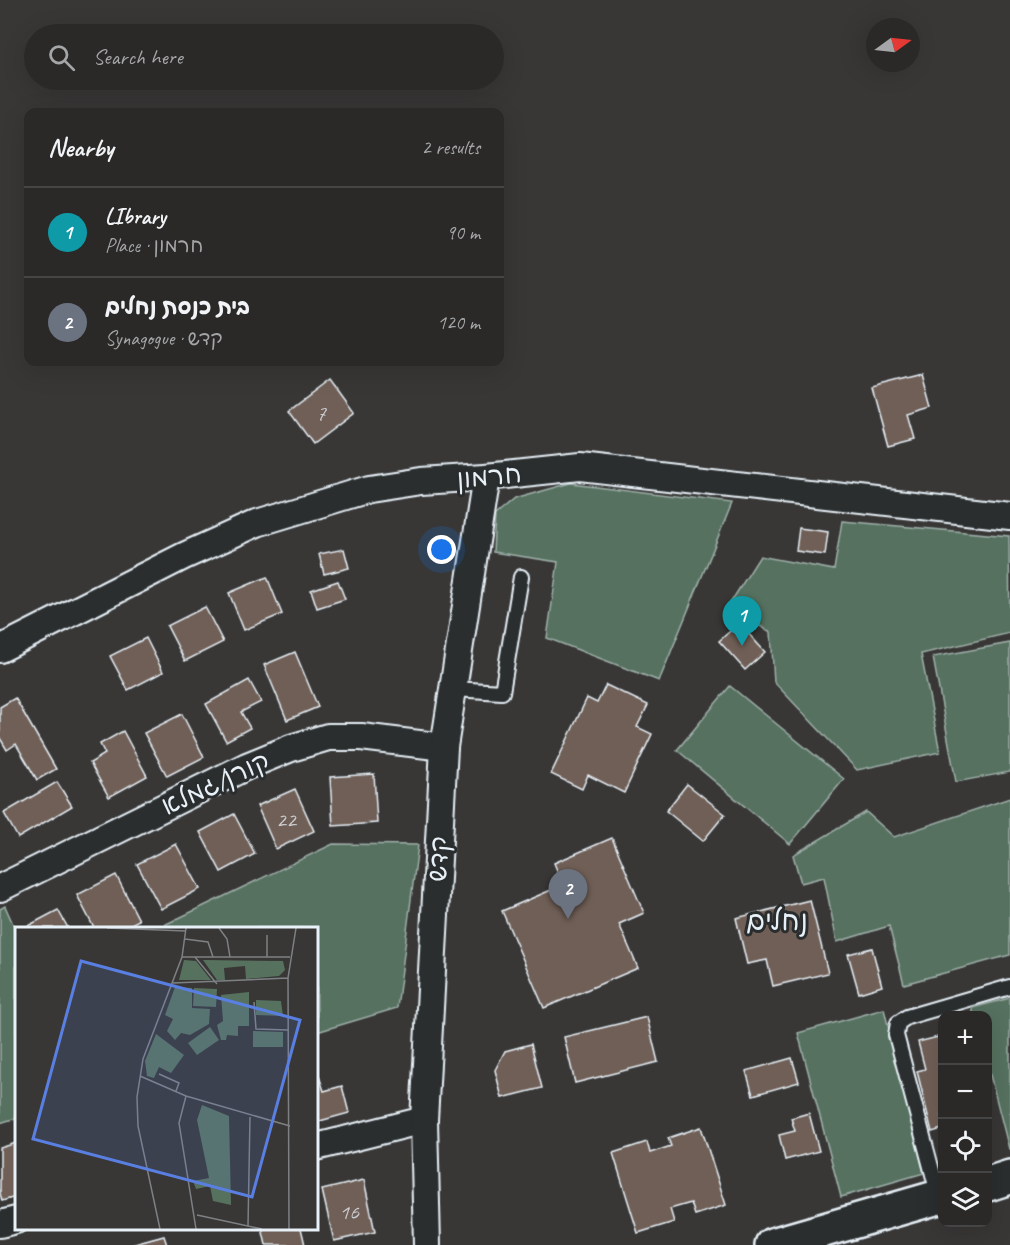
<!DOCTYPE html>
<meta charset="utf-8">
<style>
body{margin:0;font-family:Caveat,"Playpen Sans Hebrew",sans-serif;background:#323130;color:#f1f3f6}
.controls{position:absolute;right:18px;bottom:18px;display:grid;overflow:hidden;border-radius:12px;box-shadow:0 6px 24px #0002}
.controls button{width:54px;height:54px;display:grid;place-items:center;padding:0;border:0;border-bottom:2px solid #464545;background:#2a2928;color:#f1f3f6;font:30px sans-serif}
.compass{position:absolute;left:866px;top:18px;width:54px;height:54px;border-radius:50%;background:#2a2928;box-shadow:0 6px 24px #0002;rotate:75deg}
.you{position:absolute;left:442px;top:550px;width:21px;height:21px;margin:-15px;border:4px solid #fff;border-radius:50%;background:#1a73e8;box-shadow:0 0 0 9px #1a73e833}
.badge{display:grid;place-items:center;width:39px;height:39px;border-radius:50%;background:#ffd166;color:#fff;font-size:20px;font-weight:700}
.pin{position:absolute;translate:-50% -50px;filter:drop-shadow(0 2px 3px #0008)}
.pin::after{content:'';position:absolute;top:32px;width:21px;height:18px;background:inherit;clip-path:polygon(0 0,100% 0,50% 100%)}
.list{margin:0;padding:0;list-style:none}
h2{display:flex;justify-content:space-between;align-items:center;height:78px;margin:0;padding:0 24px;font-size:26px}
h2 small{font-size:20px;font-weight:400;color:#a5a6a8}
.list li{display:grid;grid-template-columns:39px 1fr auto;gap:18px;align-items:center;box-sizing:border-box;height:90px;padding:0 24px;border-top:2px solid #464545}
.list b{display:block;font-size:22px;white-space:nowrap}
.list p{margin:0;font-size:20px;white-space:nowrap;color:#a5a6a8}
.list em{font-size:20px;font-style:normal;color:#a5a6a8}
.icon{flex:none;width:33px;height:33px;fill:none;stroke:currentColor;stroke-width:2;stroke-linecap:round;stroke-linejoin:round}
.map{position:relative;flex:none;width:1010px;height:1245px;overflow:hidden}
.search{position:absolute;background:#2a2928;box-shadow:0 6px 24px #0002;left:24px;top:24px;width:480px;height:66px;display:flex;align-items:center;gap:15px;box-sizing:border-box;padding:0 21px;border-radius:33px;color:#a5a6a8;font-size:22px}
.panel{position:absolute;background:#2a2928;box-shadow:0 6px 24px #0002;left:24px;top:108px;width:480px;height:258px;border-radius:12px}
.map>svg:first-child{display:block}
.green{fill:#57715f;stroke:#a0b1ac;stroke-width:1.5}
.building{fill:#705f57;stroke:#e8f1f8;stroke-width:1.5}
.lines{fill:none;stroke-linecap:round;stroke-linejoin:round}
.lane-casing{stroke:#e8f1f8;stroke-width:18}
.street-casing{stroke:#e8f1f8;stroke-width:30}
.secondary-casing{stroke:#e8f1f8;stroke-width:38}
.lane{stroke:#2a2d2e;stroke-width:14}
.street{stroke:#2a2d2e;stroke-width:26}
.secondary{stroke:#2a2d2e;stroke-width:33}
.labels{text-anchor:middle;stroke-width:6;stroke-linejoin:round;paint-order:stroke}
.number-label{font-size:22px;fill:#caccd0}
.street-label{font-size:26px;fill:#e8f1f8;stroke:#2a2d2e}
.quarter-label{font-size:28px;fill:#e8f1f8;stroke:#2a2d2e}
.inset-road{fill:none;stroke:#7e8184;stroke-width:1.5}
.view{fill:#5a7fe2;fill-opacity:0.15;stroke:#5a7fe2;stroke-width:3}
.inset-edge{fill:none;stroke:#e8f1f8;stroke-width:3}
</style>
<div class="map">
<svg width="1010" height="1245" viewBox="0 0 1010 1245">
<rect width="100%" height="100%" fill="#383736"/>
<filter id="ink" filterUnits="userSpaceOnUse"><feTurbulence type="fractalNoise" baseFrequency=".0167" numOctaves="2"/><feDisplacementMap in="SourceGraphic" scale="12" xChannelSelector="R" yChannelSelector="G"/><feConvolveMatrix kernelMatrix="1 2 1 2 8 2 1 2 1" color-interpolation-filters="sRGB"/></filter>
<g filter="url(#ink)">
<g class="green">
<path d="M571 483 732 503 659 681 547 638 558 562 493 552 495 515 514 499Z"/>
<path d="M842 521 1009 536 1010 633 921 654 940 752 857 770 774 682 771 632 727 608 760 556 834 570Z"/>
<path d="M1010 643V772L956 782 933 657Z"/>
<path d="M730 686 844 779 790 844 677 750Z"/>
<path d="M1010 798V955L904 984 889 926 837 942 824 877 801 883 793 855 866 812 894 837Z"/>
<path d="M333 844 418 845 397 1008 317 1032 316 928H158Z"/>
<path d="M5 906 16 931V1118L0 1123V909Z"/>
<path d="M1010 998V1149H1009L988 1067V1016L974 1015 972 1008Z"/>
<path d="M884 1009 924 1173 841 1197 798 1033Z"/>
</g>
<g class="building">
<path d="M923 375 932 408 908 415 915 439 888 446 872 388Z"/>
<path d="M330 380 354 413 313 444 289 411Z"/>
<path d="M799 528 828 532 825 555 796 551Z"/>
<path d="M344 549 349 568 324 574 319 554Z"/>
<path d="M267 577 282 614 244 630 229 593Z"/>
<path d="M338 581 345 599 317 608 311 590Z"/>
<path d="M205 607 223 642 185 661 167 626Z"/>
<path d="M739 623 765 652 745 670 719 641Z"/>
<path d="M146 638 163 672 128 690 110 656Z"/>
<path d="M295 652 318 707 287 720 264 665Z"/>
<path d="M249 680 261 702 241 712 250 728 226 741 206 704Z"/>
<path d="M606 685 648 705 637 727 652 734 624 793 588 775 582 789 551 774 587 698 597 703Z"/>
<path d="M15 698 56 769 37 780 16 744 7 750 0 738V707Z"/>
<path d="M182 714 204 757 167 776 144 733Z"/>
<path d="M123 731 147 776 109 797 90 763 105 754 100 744Z"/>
<path d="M374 774 377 823 333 826 330 777Z"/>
<path d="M57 782 72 806 18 838 4 813Z"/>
<path d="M687 784 725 814 703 841 666 811Z"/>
<path d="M295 789 314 831 276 849 257 806Z"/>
<path d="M234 814 255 854 221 872 200 832Z"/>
<path d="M612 838 644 913 619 924 638 968 544 1008 502 911 563 885 554 863Z"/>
<path d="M176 844 200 889 161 909 137 864Z"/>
<path d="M116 875 139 920 123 928H94L77 895Z"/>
<path d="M810 900 828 973 773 986 767 960 747 964 736 918Z"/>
<path d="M58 910 68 928H24Z"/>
<path d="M872 948 882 986 859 993 848 954Z"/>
<path d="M647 1017 658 1062 575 1083 564 1037Z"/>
<path d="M942 1036V1129L932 1132 917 1071 925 1069 918 1042Z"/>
<path d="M531 1044 542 1088 502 1098 495 1070 505 1051Z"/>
<path d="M792 1058 799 1082 753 1095 746 1071Z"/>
<path d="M316 1067 324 1091 342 1086 349 1113 316 1122Z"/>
<path d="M809 1113 819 1151 785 1160 779 1135 795 1131 791 1118Z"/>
<path d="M701 1127 726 1205 695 1215 691 1203 670 1209 674 1222 638 1233 613 1153 647 1142 650 1153 671 1146 668 1138Z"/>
<path d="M16 1143V1197L2 1201 0 1193V1148Z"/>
<path d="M364 1180 375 1232 334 1241 322 1190Z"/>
<path d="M262 1228H301L305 1245H266Z"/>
<path d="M164 1236 167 1245H131Z"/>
</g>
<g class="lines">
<defs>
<g id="lane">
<path d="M454 689 502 692 521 577"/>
<path d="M939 1197 896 1035 898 1023 907 1017 1010 987"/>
</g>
<g id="street">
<path d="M0 649 184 556 257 523 369 489 421 481 486 477 580 467 1010 516"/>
<path d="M0 888 247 766 291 748 328 737H361L444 747"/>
<path d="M316 1147 424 1120"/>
<path d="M0 1224 16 1220"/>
<path d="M427 1245 424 1120 444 747 486 477"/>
</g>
<g id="secondary">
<path d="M988 1184 1010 1177"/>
<path d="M772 1245 942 1196"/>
</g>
</defs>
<use href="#lane" class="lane-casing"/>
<use href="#street" class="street-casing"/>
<use href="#secondary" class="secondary-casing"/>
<use href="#lane" class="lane"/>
<use href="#street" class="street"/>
<use href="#secondary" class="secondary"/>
</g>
</g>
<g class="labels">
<g class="number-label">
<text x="321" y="420">7</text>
<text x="286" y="827">22</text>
<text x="349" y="1219">16</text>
</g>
<g class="street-label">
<text transform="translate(489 476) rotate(-5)" y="9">חרמון</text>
<text transform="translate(215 783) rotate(-25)" y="9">קורן/גמלא</text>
<text transform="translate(438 859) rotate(-87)" y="9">קדש</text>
</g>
<g class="quarter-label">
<text x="777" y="930">נחלים</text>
</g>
</g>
<g transform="translate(15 927)">
<rect width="303" height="303" fill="#383736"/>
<path d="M169 33 181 34 196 53H164ZM188 33 268 34 270 43 264 49 231 52 230 39 209 41 210 53H202ZM160 60 177 61V81L195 82 194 97 175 108 166 106 160 113 152 104 158 92 150 88ZM179 61 202 62 201 80 178 79ZM234 65V99H223V109L212 108 211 113H206L202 98 208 94 206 68ZM241 73 266 74 268 89 241 88ZM195 100 204 113 182 128 173 116ZM238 104 268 105V120H238ZM141 107 169 128 156 146 144 140 139 151 132 149 130 134ZM187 178 214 189 216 278 198 274 195 259 181 262 178 254 194 251 182 193Z" fill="#57715f"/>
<path class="inset-road" d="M92 1 171 4M204 1 212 12 215 30M252 8V30M170 12 193 15 198 30M167 30H275M180 30 202 57M158 56 273 51M239 75 241 102 273 103M144 147 164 156 161 164M125 149 171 169 275 199M171 169 164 196 181 302M182 288 247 302M233 299 235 190M145 302 123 199 122 170 128 132 167 30 171 1M274 302 273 51 281 1"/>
<path class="view" d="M66 34 285 93 237 270 18 212Z"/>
<rect width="303" height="303" class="inset-edge"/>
</g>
</svg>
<div class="controls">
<button>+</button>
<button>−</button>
<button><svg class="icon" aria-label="locate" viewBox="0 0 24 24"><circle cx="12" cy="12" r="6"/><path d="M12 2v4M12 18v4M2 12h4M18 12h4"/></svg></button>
<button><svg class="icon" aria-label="layers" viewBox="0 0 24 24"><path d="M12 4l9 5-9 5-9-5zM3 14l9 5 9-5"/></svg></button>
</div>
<svg class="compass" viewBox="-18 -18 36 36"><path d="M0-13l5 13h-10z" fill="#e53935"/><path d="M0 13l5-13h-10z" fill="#a5a6a8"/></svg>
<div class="you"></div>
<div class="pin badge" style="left:742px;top:646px;background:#0f9aa8">1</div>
<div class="pin badge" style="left:568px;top:919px;background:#6b7280">2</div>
<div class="search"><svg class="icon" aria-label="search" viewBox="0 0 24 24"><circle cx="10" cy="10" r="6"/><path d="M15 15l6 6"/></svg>Search here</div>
<section class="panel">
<h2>Nearby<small>2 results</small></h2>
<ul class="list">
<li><span class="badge" style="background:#0f9aa8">1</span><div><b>LIbrary</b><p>Place · חרמון</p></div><em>90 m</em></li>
<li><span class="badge" style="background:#6b7280">2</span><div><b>בית כנסת נחלים</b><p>Synagogue · קדש</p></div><em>120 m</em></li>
</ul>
</section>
</div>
